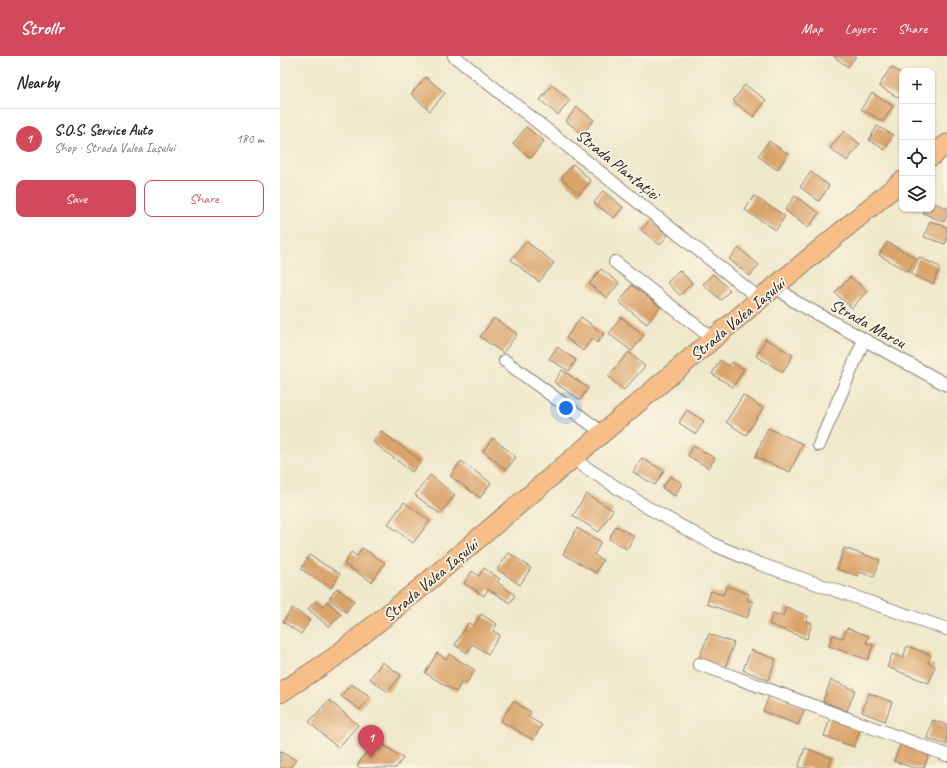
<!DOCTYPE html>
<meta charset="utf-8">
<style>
body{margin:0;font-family:Caveat,sans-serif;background:#f6f6f6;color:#222}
.controls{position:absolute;right:12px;top:12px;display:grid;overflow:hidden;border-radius:8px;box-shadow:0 1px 3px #0004}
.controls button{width:36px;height:36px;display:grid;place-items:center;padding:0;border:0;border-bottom:1px solid #e0e0e0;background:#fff;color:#222;font:20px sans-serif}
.you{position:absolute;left:286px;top:352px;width:14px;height:14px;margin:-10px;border:3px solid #fff;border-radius:50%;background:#1a73e8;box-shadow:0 0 0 6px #1a73e833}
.badge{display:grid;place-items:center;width:26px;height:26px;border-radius:50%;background:#d1495b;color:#fff;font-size:13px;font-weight:700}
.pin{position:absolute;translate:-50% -33px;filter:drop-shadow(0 1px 2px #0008)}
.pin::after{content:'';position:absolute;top:21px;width:14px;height:12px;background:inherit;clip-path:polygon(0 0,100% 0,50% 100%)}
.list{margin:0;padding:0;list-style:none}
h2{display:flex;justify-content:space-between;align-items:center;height:52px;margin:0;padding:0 16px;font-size:17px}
h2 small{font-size:13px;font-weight:400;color:#767676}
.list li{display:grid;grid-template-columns:26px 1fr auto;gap:12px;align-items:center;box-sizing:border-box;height:60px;padding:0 16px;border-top:1px solid #e0e0e0}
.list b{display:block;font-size:15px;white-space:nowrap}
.list p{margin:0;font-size:13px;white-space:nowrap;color:#767676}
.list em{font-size:13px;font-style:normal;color:#767676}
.actions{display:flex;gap:8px;padding:12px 16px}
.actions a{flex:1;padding:9px 0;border:1px solid #d1495b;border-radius:8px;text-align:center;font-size:14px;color:#d1495b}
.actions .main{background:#d1495b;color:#fff}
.icon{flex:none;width:22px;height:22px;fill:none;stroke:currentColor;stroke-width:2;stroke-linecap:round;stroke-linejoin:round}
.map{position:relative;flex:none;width:667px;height:712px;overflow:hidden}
header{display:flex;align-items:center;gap:24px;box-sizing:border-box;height:56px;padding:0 20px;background:#d1495b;color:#fff}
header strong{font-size:19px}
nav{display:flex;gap:22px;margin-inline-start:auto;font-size:14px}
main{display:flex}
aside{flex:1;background:#fff}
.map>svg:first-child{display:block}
.building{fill:#daa369}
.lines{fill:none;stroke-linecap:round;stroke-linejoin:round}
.street-casing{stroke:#868274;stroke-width:14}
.primary-casing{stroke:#868274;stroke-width:21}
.street{stroke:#fff;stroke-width:12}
.primary{stroke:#f7be88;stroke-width:19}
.labels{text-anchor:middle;stroke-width:3.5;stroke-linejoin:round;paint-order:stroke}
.street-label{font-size:17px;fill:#1c1c1c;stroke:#fcf5e5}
</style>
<header>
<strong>Strollr</strong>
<nav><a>Map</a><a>Layers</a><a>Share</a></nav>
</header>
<main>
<aside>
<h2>Nearby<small></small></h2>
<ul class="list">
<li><span class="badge">1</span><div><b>S.O.S. Service Auto</b><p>Shop · Strada Valea Iașului</p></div><em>180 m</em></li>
</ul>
<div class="actions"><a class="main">Save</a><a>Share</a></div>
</aside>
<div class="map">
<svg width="667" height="712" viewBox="0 0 667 712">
<rect width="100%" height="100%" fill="#fcf5e5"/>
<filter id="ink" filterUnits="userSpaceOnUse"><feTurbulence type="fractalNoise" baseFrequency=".025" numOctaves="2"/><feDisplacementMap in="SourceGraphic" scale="8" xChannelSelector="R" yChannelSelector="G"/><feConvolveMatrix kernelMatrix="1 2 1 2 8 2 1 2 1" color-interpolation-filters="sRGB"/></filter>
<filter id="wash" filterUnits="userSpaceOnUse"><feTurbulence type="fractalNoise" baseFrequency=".012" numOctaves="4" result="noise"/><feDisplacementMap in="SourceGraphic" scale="16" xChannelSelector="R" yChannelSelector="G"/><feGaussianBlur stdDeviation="0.9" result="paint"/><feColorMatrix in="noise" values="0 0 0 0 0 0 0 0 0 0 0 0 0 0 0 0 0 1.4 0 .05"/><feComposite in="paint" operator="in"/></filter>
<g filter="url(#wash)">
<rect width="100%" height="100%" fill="#f0e8cb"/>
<g id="blocks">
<g class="building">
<path d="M553 0H576L568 11Z"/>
<path d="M611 11 622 18V38L619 42 599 30Z"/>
<path d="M146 21 165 37 150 55 131 38Z"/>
<path d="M272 29 290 44 278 59 260 44Z"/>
<path d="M465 29 486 44 474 61 453 45Z"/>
<path d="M592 37 613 50 603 66 581 53Z"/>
<path d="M297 51 314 64 302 78 286 65Z"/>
<path d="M597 70 613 79 605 94 589 84Z"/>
<path d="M246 71 264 85 251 102 233 88Z"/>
<path d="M564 75 580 88 567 105 550 92Z"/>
<path d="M489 85 508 98 497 114 478 100Z"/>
<path d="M293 108 311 125 299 138 281 122Z"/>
<path d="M531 116 549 130 539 145 520 131Z"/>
<path d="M323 135 343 151 334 162 314 147Z"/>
<path d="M474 140 505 160 496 174 465 154Z"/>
<path d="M515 140 539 157 528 172 505 154Z"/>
<path d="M652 146 667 152V159L664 166 643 157 644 153H652Z"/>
<path d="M370 164 388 179 380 189 361 174Z"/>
<path d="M650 165 667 171V184L665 188 644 181Z"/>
<path d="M246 185 274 207 259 226 231 204Z"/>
<path d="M607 186 636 202 628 216 599 199Z"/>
<path d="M459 192 479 209 470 220 449 203Z"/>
<path d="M639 201 660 211 653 228 631 218Z"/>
<path d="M321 213 339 227 327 242 309 228Z"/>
<path d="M399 214 412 227 400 239 387 227Z"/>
<path d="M433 218 450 234 441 244 423 228Z"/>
<path d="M570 221 587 235 572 252 555 237Z"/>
<path d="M352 229 380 251 367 268 339 246Z"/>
<path d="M301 261 324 278 317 287 312 283 303 295 286 282Z"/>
<path d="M341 261 364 279 352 295 329 278Z"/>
<path d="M214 262 237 278 223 297 200 281Z"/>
<path d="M486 283 513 299 503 316 476 300Z"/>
<path d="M277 291 296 304 289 315 269 303Z"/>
<path d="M349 296 365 310 344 334 328 320Z"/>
<path d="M440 304 449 310 452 306 464 313 453 331 432 318Z"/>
<path d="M282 314 308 332 300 344 274 326Z"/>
<path d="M463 339 483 352 466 379 446 366Z"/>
<path d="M407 354 424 365 416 378 399 367Z"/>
<path d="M488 372 523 388 510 416 475 401Z"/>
<path d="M101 375 141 405 132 416 93 386Z"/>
<path d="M213 382 236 401 226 414 203 395Z"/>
<path d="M413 390 435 402 429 412 408 400Z"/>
<path d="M362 402 384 415 375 429 353 416Z"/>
<path d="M181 405 211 427 200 442 170 420Z"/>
<path d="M150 419 175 439 160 458 135 439Z"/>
<path d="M390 420 402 427 395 440 382 432Z"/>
<path d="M306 438 333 454 319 476 293 460Z"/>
<path d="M124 446 150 465 133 487 108 468Z"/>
<path d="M336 470 354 480 347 493 329 483Z"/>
<path d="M297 472 321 486 314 499 323 504 316 517 283 498Z"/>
<path d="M82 492 105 507 92 526 64 508 71 496 77 500Z"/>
<path d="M564 492 600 504 594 521 579 516 578 520 557 513Z"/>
<path d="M229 497 251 512 240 529 217 513Z"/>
<path d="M29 499 60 518 51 532 21 513Z"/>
<path d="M204 512 220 523 217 526 235 539 230 547 208 533 204 540 184 527 192 515 199 520Z"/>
<path d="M447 530 469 538 467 544 473 546 467 562 427 548 431 535 443 539Z"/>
<path d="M57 532 74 545 66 556 49 543Z"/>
<path d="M35 545 42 551 47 545 61 558 49 571 28 553Z"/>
<path d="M506 551 528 560 526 565 532 567 527 583 489 568 493 557 503 560Z"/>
<path d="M12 552 30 564 21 578 3 566Z"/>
<path d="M201 558 217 568 213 575 220 579 208 598 193 588 187 597 175 589 188 567 194 570Z"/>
<path d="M567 572 589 580 586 587 593 589 588 604 549 590 553 579 563 582Z"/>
<path d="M429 578 454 587 445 613 418 604Z"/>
<path d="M627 590 651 599 648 607 655 610 649 627 607 611 612 598 623 602Z"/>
<path d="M471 594 496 603 488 624 463 614Z"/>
<path d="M157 597 166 603 169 598 195 614 186 628 182 626 176 636 145 617Z"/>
<path d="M102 606 121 619 108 636 90 623Z"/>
<path d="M551 624 575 634 567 655 543 645Z"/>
<path d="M71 628 90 640 80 654 61 640Z"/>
<path d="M589 637 612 646 605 665 582 656Z"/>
<path d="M490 638 525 652 518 669 483 655Z"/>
<path d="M49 644 78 669 58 692 29 666Z"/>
<path d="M233 645 251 656 248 661 262 669 253 684 221 665Z"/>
<path d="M551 660 581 671 574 691 544 680Z"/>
<path d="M653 664 667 669V689L647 682Z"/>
<path d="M95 683 123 702 116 712H80L77 710Z"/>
<path d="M621 687 649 698 644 712H633L614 705Z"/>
<path d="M525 692 552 702 548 712H518Z"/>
<path d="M0 695 16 704 10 712H0Z"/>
</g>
</g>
</g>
<g filter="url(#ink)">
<use href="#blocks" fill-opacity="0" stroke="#868274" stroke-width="1"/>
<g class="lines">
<defs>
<g id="street">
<path d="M174 0 480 243"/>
<path d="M335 206 433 283"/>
<path d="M496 230 514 245 667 329"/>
<path d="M225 305 323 377"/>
<path d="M539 389 584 284"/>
<path d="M293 403 365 450 437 490 480 508 667 573"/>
<path d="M419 608 667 699"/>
</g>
<g id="primary">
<path d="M652 100 667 88"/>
<path d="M0 637 52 603 138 534 480 243 622 125"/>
</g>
</defs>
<use href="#street" class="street-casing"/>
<use href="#primary" class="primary-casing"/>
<use href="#street" class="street"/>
<use href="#primary" class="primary"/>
</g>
</g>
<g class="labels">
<g class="street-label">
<text transform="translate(338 108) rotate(39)" y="6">Strada Plantației</text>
<text transform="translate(457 263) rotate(-40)" y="6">Strada Valea Iașului</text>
<text transform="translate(588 267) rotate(29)" y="6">Strada Marcu</text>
<text transform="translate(150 524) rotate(-40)" y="6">Strada Valea Iașului</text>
</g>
</g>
</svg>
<div class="controls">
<button>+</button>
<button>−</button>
<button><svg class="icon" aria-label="locate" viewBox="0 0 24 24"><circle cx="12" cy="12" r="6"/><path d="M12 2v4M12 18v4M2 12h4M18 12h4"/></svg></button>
<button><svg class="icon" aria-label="layers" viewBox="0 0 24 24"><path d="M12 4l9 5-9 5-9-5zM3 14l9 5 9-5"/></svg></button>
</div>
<div class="you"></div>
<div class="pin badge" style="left:91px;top:702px">1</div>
</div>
</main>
